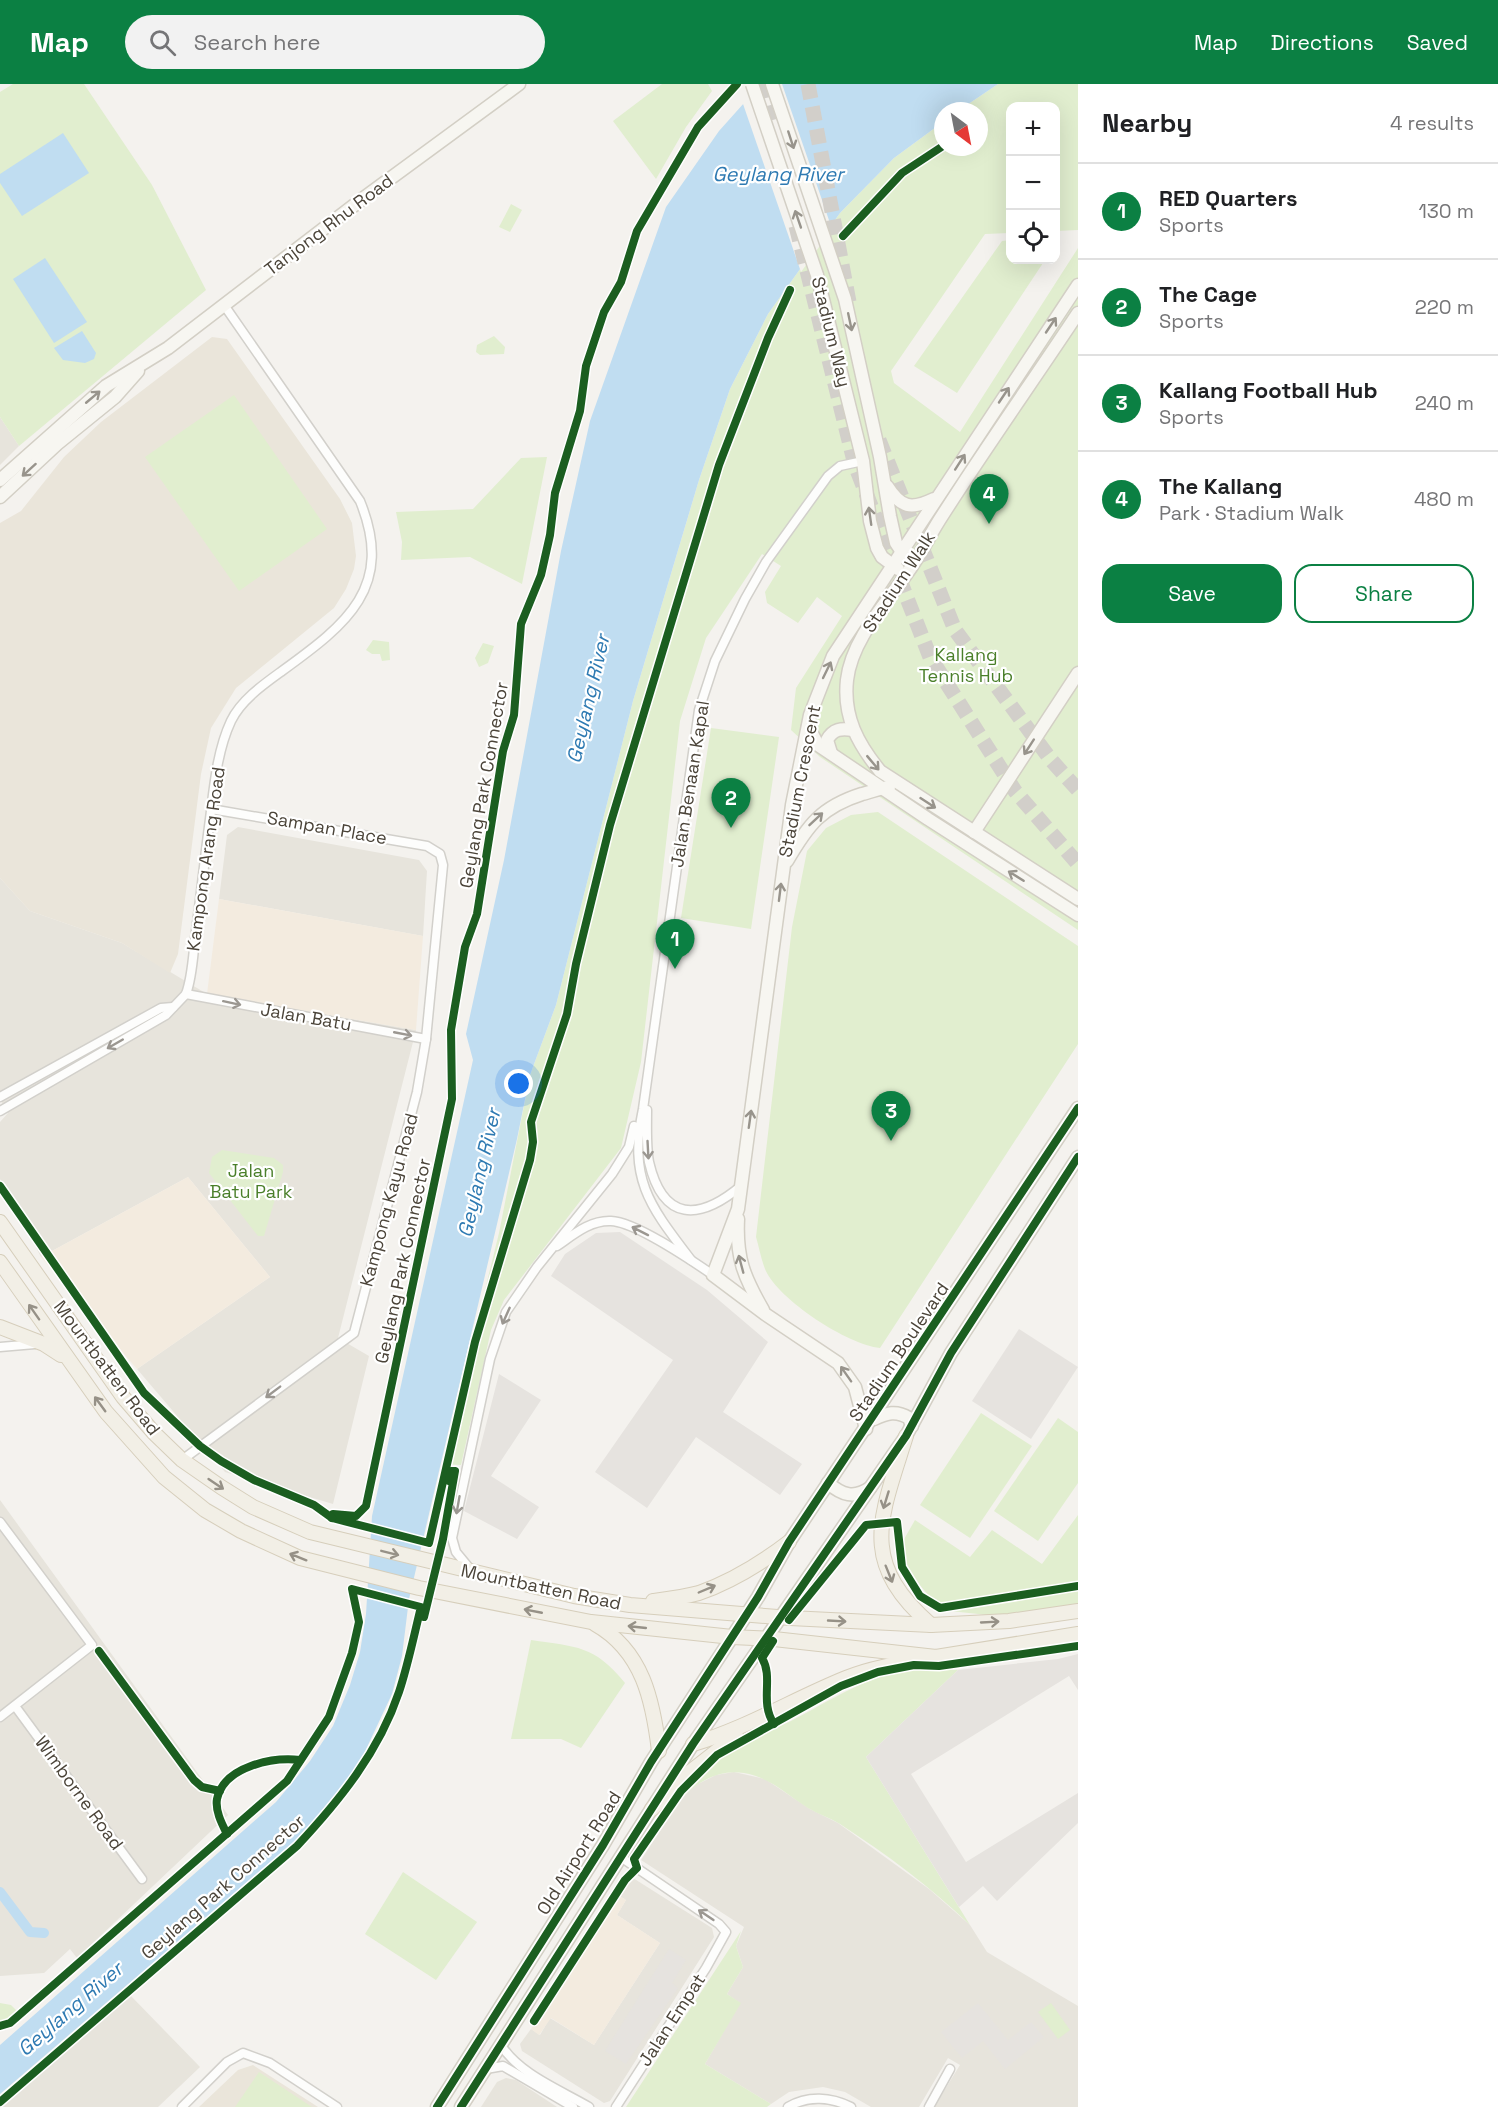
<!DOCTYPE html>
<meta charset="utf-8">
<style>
body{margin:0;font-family:"Space Grotesk",sans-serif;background:#f2f2f2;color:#202124}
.controls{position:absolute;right:18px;top:18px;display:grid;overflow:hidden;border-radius:12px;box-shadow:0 6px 24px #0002}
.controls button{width:54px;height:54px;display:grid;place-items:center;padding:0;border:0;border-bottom:2px solid #e0e0e0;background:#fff;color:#202124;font:30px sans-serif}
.compass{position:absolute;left:934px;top:18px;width:54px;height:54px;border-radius:50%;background:#fff;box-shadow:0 6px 24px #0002;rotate:148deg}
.you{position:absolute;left:519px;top:1000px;width:21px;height:21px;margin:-15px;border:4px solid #fff;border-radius:50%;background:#1a73e8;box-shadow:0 0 0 9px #1a73e833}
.badge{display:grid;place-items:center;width:39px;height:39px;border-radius:50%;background:#0b8043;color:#fff;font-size:20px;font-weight:700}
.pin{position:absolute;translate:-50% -50px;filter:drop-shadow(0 2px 3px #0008)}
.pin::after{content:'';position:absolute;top:32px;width:21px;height:18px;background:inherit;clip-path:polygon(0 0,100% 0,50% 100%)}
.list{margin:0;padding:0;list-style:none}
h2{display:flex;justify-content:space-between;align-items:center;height:78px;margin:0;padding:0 24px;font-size:26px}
h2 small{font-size:20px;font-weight:400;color:#757577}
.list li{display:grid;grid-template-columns:39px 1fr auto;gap:18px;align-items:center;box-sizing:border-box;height:96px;padding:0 24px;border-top:2px solid #e0e0e0}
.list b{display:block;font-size:22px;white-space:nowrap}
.list p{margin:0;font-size:20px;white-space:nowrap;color:#757577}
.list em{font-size:20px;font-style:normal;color:#757577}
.actions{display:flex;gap:12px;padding:18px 24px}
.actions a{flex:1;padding:14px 0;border:2px solid #0b8043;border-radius:18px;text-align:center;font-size:21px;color:#0b8043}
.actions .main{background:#0b8043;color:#fff}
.icon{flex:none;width:33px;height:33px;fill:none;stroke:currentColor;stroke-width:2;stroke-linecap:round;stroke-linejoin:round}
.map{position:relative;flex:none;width:1078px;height:2023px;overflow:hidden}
header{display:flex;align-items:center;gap:36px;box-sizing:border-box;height:84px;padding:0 30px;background:#0b8043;color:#fff}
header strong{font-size:28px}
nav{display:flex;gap:33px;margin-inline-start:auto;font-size:21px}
.search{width:420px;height:54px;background:#f2f2f2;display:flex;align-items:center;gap:15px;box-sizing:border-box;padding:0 21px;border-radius:33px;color:#757577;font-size:22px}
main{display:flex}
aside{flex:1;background:#fff}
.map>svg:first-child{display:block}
.residential{fill:#e7e4dc}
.commercial{fill:#f3ebdf}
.education{fill:#eae5da}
.green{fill:#e1eecf}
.parking{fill:#e6e3df}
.water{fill:#c0ddf1}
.pier{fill:#f4f2ee}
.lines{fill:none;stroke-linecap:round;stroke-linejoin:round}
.canal{stroke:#c0ddf1;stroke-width:10}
.highway-tunnel{stroke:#d2cfca;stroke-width:15;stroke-dasharray:15 8;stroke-linecap:butt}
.street-casing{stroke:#d2d0cb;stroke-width:11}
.secondary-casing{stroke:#d3cfc5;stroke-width:15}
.primary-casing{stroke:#d6cebb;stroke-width:16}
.street{stroke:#fdfdfc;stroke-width:8}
.secondary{stroke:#f7f6f1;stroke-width:12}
.primary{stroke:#f2efe6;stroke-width:14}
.secondary-bridge-casing{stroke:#d3cfc5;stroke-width:15;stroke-linecap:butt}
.secondary-bridge{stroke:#f7f6f1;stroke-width:12}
.cycleway-casing{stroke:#fff;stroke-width:11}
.cycleway{stroke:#1b5e20;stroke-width:8}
.oneway{stroke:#98948c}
.oneway2{stroke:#9b9791}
.oneway3{stroke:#969187}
.labels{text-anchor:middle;stroke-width:4.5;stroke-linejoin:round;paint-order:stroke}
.street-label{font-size:18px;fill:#4b4439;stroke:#fff}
.park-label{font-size:18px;fill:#4a7f2a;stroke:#fff}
.water-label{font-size:20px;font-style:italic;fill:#2e7ab2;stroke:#fff}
</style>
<header>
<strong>Map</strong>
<div class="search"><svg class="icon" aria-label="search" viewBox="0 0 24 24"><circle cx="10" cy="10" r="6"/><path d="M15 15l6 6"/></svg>Search here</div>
<nav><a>Map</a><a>Directions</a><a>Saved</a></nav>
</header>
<main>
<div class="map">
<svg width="1078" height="2023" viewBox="0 0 1078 2023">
<rect width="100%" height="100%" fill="#f4f2ee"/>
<g class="residential">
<path d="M0 333 19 362 0 381Z"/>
<path d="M238 743 419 776 427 787 423 852 219 815 227 751Z"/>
<path d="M0 794 30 827 122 859 207 910 416 946 338 1254 369 1272 333 1420 225 1388 137 1285 270 1193 188 1093 41 1173 0 1095V1038L8 1029 0 1015Z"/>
<path d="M0 1416 228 1731 77 1874 70 1865 44 1889 0 1892Z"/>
<path d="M734 1688 765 1695 810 1725 838 1739 929 1805 970 1841 987 1868 1078 1922V2023H934L960 1981 948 1974 919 2023H871L845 2008 823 2003 789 2008 771 2020 705 1980 740 1919 727 1910 743 1883 736 1862 744 1843 641 1776 680 1716 692 1703 716 1691Z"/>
<path d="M633 1794 712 1844 714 1853 610 2017 604 2019 522 1967 520 1960 531 1945 540 1951 550 1934 594 1961 660 1859 617 1831 626 1816 618 1811 626 1797Z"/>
<path d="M130 1911 200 1983 158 2023H1Z"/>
<path d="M506 1994 516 1996 557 2023H481L497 1998Z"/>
</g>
<g class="commercial">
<path d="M219 815 423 852 416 946 207 910Z"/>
<path d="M188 1093 270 1193 137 1285 41 1173Z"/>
<path d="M618 1811 626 1816 617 1831 660 1859 594 1961 551 1934 539 1951 531 1945Z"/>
</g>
<g class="education">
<path d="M212 253 227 255 340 415 352 439 356 472 354 485 346 505 334 524 236 604 211 644 201 690 178 870 170 889 122 859 30 827 0 794V439L21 427 64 373 101 338Z"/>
<path d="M253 1981 318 2023H199L238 1986Z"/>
</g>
<g class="green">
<path d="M13 0H84L152 101 206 206 19 362 0 333V8Z"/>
<path d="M662 0H708L712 7 686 43 656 95 613 37Z"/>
<path d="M998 0H1078V146L1056 147V22H1010V149L985 150 891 287 894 299 960 348 1078 164V846L820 673 791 646 796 604 842 532 817 513 798 539 767 519 765 508 781 482 762 470 706 554 680 637 641 978 621 1064 504 1216 491 1246 461 1381 442 1380 499 1149 530 991 556 921 633 617 699 396 730 305 768 230 840 129 894 74 943 38V63H979V27H958Z"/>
<path d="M511 120 522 126 510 148 499 143Z"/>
<path d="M1010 156V176H1045L957 309 914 282 1002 157Z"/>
<path d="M494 252 505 263 504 270 480 271 476 268 477 261Z"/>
<path d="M234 311 327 445 239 507 145 373Z"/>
<path d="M547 373 522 500 470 473 401 476 402 458 396 428 473 425 521 374Z"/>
<path d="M373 556 389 558 390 576 382 577 380 570H372L366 566Z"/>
<path d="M483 559 494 562 488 579 479 583 475 574Z"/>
<path d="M711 644 779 653 751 845 681 834Z"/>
<path d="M878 728 1078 862V960L880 1264C848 1261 777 1215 765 1185 761 1175 759 1163 756 1153L792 843 807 767 826 744 851 731Z"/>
<path d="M222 1066 274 1074 283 1081V1088L264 1152H258L209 1089 212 1073Z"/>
<path d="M981 1329 1032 1362 970 1454 920 1421Z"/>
<path d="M1058 1334 1078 1348V1399L1038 1457 994 1427Z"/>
<path d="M1078 1431V1520L1015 1534 941 1526 907 1486 903 1457 915 1436 970 1473 992 1446 1042 1480Z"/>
<path d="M531 1556C577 1563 594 1561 625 1599L581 1664 561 1655H511Z"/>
<path d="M913 1585 958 1586 866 1673 970 1841C931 1803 886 1770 840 1740 830 1734 818 1730 808 1724 788 1711 769 1693 744 1689 718 1685 697 1698 680 1716 691 1699 704 1684 721 1672 741 1657 768 1648 791 1637 832 1616 867 1591 913 1585Z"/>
<path d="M403 1788 477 1838 436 1896 365 1850Z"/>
<path d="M741 1847 736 1862 743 1883 727 1910 741 1919 705 1980 771 2020 767 2023H626Z"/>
<path d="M0 1919 11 1921 18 1928 0 1943Z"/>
<path d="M1051 1919 1070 1946 1058 1955 1038 1928Z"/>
<path d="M259 1988 312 2023H235Z"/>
</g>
<g class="parking">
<path d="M620 1148 707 1206 768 1258 723 1328 802 1380 780 1411 696 1353 647 1424 595 1388 673 1276 551 1192 565 1170 596 1149Z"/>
<path d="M1019 1245 1078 1283 1031 1355 972 1317Z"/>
<path d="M499 1290 541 1316 491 1392 539 1423 517 1455 464 1427Z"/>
<path d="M1078 1570V1606L1069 1592 911 1690 966 1778 1078 1709V1739L997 1817 983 1802 959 1823 866 1673 958 1586 1058 1575Z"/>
<path d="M669 1865 686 1876 672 1899 678 1904 626 1980 605 1967Z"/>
<path d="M978 1919 1008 1956 1031 1938 1044 1953 1005 1985 983 1957 962 1974 941 1948Z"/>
</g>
<g class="water">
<path d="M761 0H998L958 27H943V38L894 74 840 129 768 230 730 305 699 396 633 617 556 921 530 991 517 1055 409 1515 402 1572 392 1610 361 1676 332 1718 303 1750 0 2010V1961L276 1718 310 1677 333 1642 350 1601 360 1568 366 1530 372 1432 473 976 466 950 504 776 561 467 590 337 666 123 719 47Z"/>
<path d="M63 49 89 89 22 132 0 99V90Z"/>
<path d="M45 174 87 238 54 259 13 195Z"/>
<path d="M82 247 96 269 94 275 85 279 63 276 54 264Z"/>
</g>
<path class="pier" d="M757 0H782L832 145 801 188 742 17Z"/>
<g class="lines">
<path class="canal" d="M0 1808 30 1848 44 1849"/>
<g class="highway-tunnel">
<path d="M760 0 770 40"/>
<path d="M808 0 849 218"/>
<path d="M796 142 855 381 930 573 1015 707 1078 780"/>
<path d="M879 356 955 546 1051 676 1078 706"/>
</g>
<defs>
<g id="street">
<path d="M186 910 426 955"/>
<path d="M0 1013 161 924 173 923"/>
<path d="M647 1026C647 1043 646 1062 649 1078 663 1138 699 1137 741 1102"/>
<path d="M0 1027 166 931 186 910C193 891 193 868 196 847 201 810 205 772 210 735 214 703 217 667 231 637 241 616 264 600 282 587 347 540 395 503 360 417L224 221"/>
<path d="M557 1162C573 1151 590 1136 611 1137 636 1138 691 1176 713 1191"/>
<path d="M691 1176C650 1122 628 1096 643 1025L699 626 715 577 745 515 766 478 828 392 840 382 863 377"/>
<path d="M0 1263 35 1260"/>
<path d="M182 1376 354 1249 417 1008 426 955 443 781 440 770 427 762 211 725"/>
<path d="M0 1438 92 1561 0 1633"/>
<path d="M470 1485 456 1468 452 1454 490 1275 506 1228 537 1183 612 1090 629 1063 634 1042"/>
<path d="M15 1622 142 1795"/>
<path d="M501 1961C519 1990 560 2006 589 2023"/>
<path d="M486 1985 503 1982 573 2023"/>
<path d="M182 2023 227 1978 243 1969 270 1979 337 2023"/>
<path d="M616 2023 706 1884 726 1848 719 1840 622 1774"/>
<path d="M788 2023C808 2011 831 2013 851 2023"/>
<path d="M929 2023 950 1985"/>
</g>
<g id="secondary">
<path d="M772 0 845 215 880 373 890 432 896 459 904 471"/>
<path d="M817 191 863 377 870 437 877 464 882 473 898 485"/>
<path d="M1078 229C1033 297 986 363 942 432 932 447 924 464 914 479 891 515 852 552 847 596 843 633 858 660 880 687L1078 815"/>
<path d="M0 396 106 302 168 264 361 116 519 0"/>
<path d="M887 402C901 424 911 426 934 415"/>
<path d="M0 413 57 360 115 313 138 287"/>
<path d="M808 642 818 661 928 735 1078 831"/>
<path d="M831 669 827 656C833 645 841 644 853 646"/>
<path d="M974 748 1078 589"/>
<path d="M787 777C808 741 821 723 862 710 871 708 880 704 889 703"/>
<path d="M738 1135C736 1174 744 1193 763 1226"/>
<path d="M874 1335C887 1329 896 1326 909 1334L912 1342"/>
<path d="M866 1345 855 1303 838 1279 765 1230 713 1191 738 1125 792 721 810 631 833 572 1078 201"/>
<path d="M828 1399C842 1411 854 1415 870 1404"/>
<path d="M437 2023 603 1761 651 1678 758 1513 789 1458 1078 1024"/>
<path d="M461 2023 693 1660 906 1352 951 1269 1078 1073"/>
</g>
<g id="primary">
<path d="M0 1138 123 1313 154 1349 182 1376 221 1403 253 1423 310 1448 574 1512 630 1521 790 1534 931 1541 1009 1537 1078 1527"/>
<path d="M0 1178 106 1328 164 1393 205 1426 241 1447 300 1474 419 1504 591 1538 732 1553 774 1555 936 1573 1078 1550"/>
<path d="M0 1243 44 1260 61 1271"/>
<path d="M906 1352C881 1433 857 1477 931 1541"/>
<path d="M653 1517C668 1515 684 1513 699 1509 730 1498 763 1478 789 1458"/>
<path d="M595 1540C643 1567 653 1617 659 1667"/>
<path d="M693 1660C747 1644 794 1615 846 1594 870 1584 896 1580 922 1576"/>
<path d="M652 1725 690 1688 736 1652"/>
</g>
</defs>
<use href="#street" class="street-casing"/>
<use href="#secondary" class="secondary-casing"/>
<use href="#primary" class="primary-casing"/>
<use href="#street" class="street"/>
<use href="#secondary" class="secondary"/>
<use href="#primary" class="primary"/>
<defs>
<path id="secondary-bridge" d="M752 0 817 191"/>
</defs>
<use href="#secondary-bridge" class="secondary-bridge-casing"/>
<use href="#secondary-bridge" class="secondary-bridge"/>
<defs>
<g id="cycleway">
<path d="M737 0 698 43 637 147 621 198 604 228 586 282 580 327 555 409 550 451 541 491 521 540 514 631 503 667 477 830 465 863 451 946 452 1015 366 1422 356 1432 333 1430 332 1434 429 1459 475 1258 530 1076 533 1058 531 1038 567 930 576 880 610 741 719 381 768 254 790 206"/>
<path d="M843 152 902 89 943 62"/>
<path d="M0 1102 144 1309 200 1362 221 1377 254 1396 314 1421 332 1434"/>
<path d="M424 1533 443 1455 455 1387H451L449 1397"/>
<path d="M789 1536 866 1441 897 1438 902 1483 920 1512 940 1524 1078 1502"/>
<path d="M773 1557 762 1574C774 1594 759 1618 774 1640"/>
<path d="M99 1567 194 1696 202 1703 220 1707"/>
<path d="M227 1750C222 1740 215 1727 217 1715 224 1682 273 1673 300 1676"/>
<path d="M534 1937 625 1796 637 1784 634 1775 681 1707 717 1671 841 1602 878 1588 914 1581 939 1582 1078 1562"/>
<path d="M0 1942 10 1939 287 1697 329 1633 352 1569 359 1538 352 1505 421 1523C414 1551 408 1581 399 1608 379 1668 339 1717 297 1762L0 2018"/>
<path d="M437 2023 603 1761 651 1678 758 1513 789 1458 1078 1024"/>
<path d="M461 2023 693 1660 906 1352 951 1269 1078 1073"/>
</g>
</defs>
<use href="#cycleway" class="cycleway-casing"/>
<use href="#cycleway" class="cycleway"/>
</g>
<defs><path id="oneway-shaft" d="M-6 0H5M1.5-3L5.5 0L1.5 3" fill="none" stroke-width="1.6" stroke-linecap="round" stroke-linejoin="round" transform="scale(1.5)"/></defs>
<g class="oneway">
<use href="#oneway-shaft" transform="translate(791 56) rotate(72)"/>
<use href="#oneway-shaft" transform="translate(798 135) rotate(-109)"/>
<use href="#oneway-shaft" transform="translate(850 238) rotate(78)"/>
<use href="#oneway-shaft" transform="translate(1051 241) rotate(-56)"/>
<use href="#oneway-shaft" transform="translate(1004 311) rotate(-56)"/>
<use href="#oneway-shaft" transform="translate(93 313) rotate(-40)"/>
<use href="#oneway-shaft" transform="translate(960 378) rotate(-57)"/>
<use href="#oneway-shaft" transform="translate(29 386) rotate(138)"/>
<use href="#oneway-shaft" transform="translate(870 432) rotate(-98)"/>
<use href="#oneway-shaft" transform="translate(827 586) rotate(-64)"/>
<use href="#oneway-shaft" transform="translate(1029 663) rotate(123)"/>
<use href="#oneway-shaft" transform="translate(873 679) rotate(50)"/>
<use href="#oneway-shaft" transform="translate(928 719) rotate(33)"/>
<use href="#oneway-shaft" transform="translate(816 735) rotate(-43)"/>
<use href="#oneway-shaft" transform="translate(1016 792) rotate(-148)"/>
<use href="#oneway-shaft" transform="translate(780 808) rotate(-83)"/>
<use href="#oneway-shaft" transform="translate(750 1035) rotate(-82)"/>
<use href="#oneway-shaft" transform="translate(741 1180) rotate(-105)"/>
<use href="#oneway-shaft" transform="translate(846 1290) rotate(-125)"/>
</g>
<g class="oneway2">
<use href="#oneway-shaft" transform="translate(232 919) rotate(12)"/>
<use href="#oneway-shaft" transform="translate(403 950) rotate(11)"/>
<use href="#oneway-shaft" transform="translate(115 960) rotate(150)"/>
<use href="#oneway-shaft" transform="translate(648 1066) rotate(87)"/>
<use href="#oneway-shaft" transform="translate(640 1147) rotate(-153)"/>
<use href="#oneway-shaft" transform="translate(506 1232) rotate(114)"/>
<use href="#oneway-shaft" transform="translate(273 1308) rotate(143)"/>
<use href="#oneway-shaft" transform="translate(458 1421) rotate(100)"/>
<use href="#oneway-shaft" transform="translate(706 1831) rotate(-146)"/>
</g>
<g class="oneway3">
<use href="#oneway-shaft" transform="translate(34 1228) rotate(-125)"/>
<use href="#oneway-shaft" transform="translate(100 1320) rotate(-126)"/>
<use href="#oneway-shaft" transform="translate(216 1400) rotate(34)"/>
<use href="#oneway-shaft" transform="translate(886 1416) rotate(107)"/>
<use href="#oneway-shaft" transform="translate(390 1469) rotate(14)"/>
<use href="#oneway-shaft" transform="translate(298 1473) rotate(-158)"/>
<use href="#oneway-shaft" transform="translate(889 1490) rotate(68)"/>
<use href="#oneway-shaft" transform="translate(707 1505) rotate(-23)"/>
<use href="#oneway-shaft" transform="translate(533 1527) rotate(-169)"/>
<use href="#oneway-shaft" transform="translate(837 1537) rotate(3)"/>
<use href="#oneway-shaft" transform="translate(990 1538) rotate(-3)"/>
<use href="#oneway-shaft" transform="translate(637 1543) rotate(-174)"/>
</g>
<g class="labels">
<g class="street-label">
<text transform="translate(329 141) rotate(-37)" y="6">Tanjong Rhu Road</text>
<text transform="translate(831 248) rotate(76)" y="6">Stadium Way</text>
<text transform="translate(899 498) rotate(-57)" y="6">Stadium Walk</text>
<text transform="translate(800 697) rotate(-79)" y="6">Stadium Crescent</text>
<text transform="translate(690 700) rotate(-81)" y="6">Jalan Benaan Kapal</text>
<text transform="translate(484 701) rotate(-80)" y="6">Geylang Park Connector</text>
<text transform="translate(327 744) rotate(10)" y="6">Sampan Place</text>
<text transform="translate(206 775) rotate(-82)" y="6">Kampong Arang Road</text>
<text transform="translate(306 933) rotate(10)" y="6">Jalan Batu</text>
<text transform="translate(389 1116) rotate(-75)" y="6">Kampong Kayu Road</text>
<text transform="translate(403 1177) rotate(-78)" y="6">Geylang Park Connector</text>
<text transform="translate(899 1268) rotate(-56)" y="6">Stadium Boulevard</text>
<text transform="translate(107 1284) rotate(53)" y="6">Mountbatten Road</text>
<text transform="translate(541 1503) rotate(12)" y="6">Mountbatten Road</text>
<text transform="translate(79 1709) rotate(54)" y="6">Wimborne Road</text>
<text transform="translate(579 1769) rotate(-58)" y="6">Old Airport Road</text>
<text transform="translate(223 1803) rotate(-41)" y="6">Geylang Park Connector</text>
<text transform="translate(672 1936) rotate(-57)" y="6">Jalan Empat</text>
</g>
<g class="park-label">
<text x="966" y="577">Kallang<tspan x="966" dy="21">Tennis Hub</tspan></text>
<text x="251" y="1093">Jalan<tspan x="251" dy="21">Batu Park</tspan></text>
</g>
<g class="water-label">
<text x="778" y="97">Geylang River</text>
<text transform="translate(588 615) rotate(-77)" y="7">Geylang River</text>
<text transform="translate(479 1089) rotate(-77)" y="7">Geylang River</text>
<text transform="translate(70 1925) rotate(-41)" y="7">Geylang River</text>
</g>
</g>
</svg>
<div class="controls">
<button>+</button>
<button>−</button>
<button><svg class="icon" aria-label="locate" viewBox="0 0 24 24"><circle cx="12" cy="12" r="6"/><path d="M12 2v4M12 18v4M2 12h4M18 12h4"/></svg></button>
</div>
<svg class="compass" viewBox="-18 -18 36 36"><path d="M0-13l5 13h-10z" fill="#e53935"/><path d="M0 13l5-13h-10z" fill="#757577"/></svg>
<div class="you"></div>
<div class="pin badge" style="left:675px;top:885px">1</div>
<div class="pin badge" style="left:731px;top:744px">2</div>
<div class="pin badge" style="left:891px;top:1057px">3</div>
<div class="pin badge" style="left:989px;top:440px">4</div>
</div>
<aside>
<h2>Nearby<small>4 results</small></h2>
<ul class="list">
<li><span class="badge">1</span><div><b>RED Quarters</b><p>Sports</p></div><em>130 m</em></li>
<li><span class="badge">2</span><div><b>The Cage</b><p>Sports</p></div><em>220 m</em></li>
<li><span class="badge">3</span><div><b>Kallang Football Hub</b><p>Sports</p></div><em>240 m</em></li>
<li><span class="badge">4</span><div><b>The Kallang</b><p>Park · Stadium Walk</p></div><em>480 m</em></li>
</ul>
<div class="actions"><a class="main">Save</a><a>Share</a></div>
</aside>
</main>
